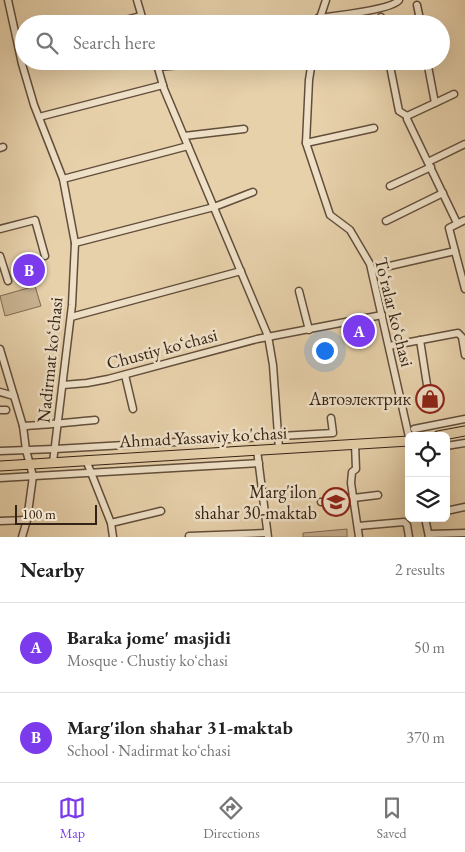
<!DOCTYPE html>
<meta charset="utf-8">
<style>
body{margin:0;font-family:"EB Garamond",serif;background:#f2f2f2;color:#222}
.controls{position:absolute;right:15px;bottom:15px;display:grid;overflow:hidden;border-radius:8px;box-shadow:0 5px 20px #0002}
.controls button{width:45px;height:45px;display:grid;place-items:center;padding:0;border:0;border-bottom:1px solid #e0e0e0;background:#fff;color:#222;font:25px sans-serif}
.scale{position:absolute;left:15px;bottom:12px;width:82px;box-sizing:border-box;padding-left:5px;border:2px solid #352216;border-top:0;font-size:14px;line-height:18px;white-space:nowrap;color:#352216;-webkit-text-stroke:4px #efe1c8;paint-order:stroke}
.you{position:absolute;left:324px;top:350px;width:18px;height:18px;margin:-12px;border:4px solid #fff;border-radius:50%;background:#1a73e8;box-shadow:0 0 0 8px #1a73e833}
.badge{display:grid;place-items:center;width:32px;height:32px;border-radius:50%;background:#7c3aed;color:#fff;font-size:16px;font-weight:700}
.pin{position:absolute;translate:-50% -50%;border:2px solid #fff;box-shadow:0 1px 5px #0006}
.list{margin:0;padding:0;list-style:none}
h2{display:flex;justify-content:space-between;align-items:center;height:65px;margin:0;padding:0 20px;font-size:21px}
h2 small{font-size:16px;font-weight:400;color:#767676}
.list li{display:grid;grid-template-columns:32px 1fr auto;gap:15px;align-items:center;box-sizing:border-box;height:90px;padding:0 20px;border-top:1px solid #e0e0e0}
.list b{display:block;font-size:19px;white-space:nowrap}
.list p{margin:0;font-size:16px;white-space:nowrap;color:#767676}
.list em{font-size:16px;font-style:normal;color:#767676}
.icon{flex:none;width:28px;height:28px;fill:none;stroke:currentColor;stroke-width:2;stroke-linecap:round;stroke-linejoin:round}
.map{position:relative;flex:none;width:465px;height:537px;overflow:hidden}
.search{position:absolute;background:#fff;box-shadow:0 5px 20px #0002;left:15px;right:15px;top:15px;height:55px;display:flex;align-items:center;gap:12px;box-sizing:border-box;padding:0 18px;border-radius:28px;color:#767676;font-size:19px}
.sheet{height:245px;background:#fff}
nav{display:flex;justify-content:space-around;align-items:center;box-sizing:border-box;height:70px;border-top:1px solid #e0e0e0;background:#fff;font-size:14px;color:#767676}
nav a{display:grid;justify-items:center;gap:2px}
nav .on{color:#7c3aed}
.map>svg:first-child{display:block}
.green{fill:#c9b392;stroke:#7f6a54}
.lines{fill:none;stroke-linecap:round;stroke-linejoin:round}
.minor-casing{stroke:#624e3b;stroke-width:9}
.major-casing{stroke:#352216;stroke-width:11}
.minor{stroke:#efe1c8;stroke-width:6}
.major{stroke:#e7d1ab;stroke-width:9}
.labels{text-anchor:middle;stroke-width:5;stroke-linejoin:round;paint-order:stroke}
.street-label{font-size:18px;fill:#352216;stroke:#efe1c8}
.poi-label{font-size:18px;fill:#352216;stroke:#efe1c8;text-anchor:end}
</style>
<div class="map">
<svg width="465" height="537" viewBox="0 0 465 537">
<rect width="100%" height="100%" fill="#e7d1ab"/>
<filter id="stains"><feTurbulence type="fractalNoise" baseFrequency=".004" numOctaves="4"/><feColorMatrix values="0 0 0 0 .2 0 0 0 0 .09 0 0 0 0 .02 0 0 0 .5 -.17"/></filter>
<radialGradient id="worn" r=".72"><stop offset=".6" stop-color="#630" stop-opacity="0"/><stop offset="1" stop-color="#630" stop-opacity=".3"/></radialGradient>
<g class="green">
<path d="M35 286 41 306 5 316 0 296Z"/>
<path d="M347 529V537H303V533Z"/>
</g>
<g class="lines">
<defs>
<g id="minor">
<path d="M8 0 22 64 34 105 63 179 75 243 72 305 53 462"/>
<path d="M137 0 144 24"/>
<path d="M417 5 421 24"/>
<path d="M381 17 382 24"/>
<path d="M318 18C333 16 392 10 399 0"/>
<path d="M109 24 141 16"/>
<path d="M318 24 326 0"/>
<path d="M156 61 164 89 268 336 273 365 279 449"/>
<path d="M312 61 309 80 306 143 330 215 350 230 370 264 409 437"/>
<path d="M389 61 399 111 407 116"/>
<path d="M427 61 435 103 407 116V119L457 223"/>
<path d="M157 67 230 61"/>
<path d="M435 103 454 94"/>
<path d="M39 117 163 85"/>
<path d="M184 136 244 129"/>
<path d="M306 143 374 128"/>
<path d="M0 148 3 147"/>
<path d="M428 162 465 144"/>
<path d="M63 179 188 146"/>
<path d="M390 186 431 167"/>
<path d="M386 221 443 193"/>
<path d="M0 229 35 220 45 256"/>
<path d="M75 243 214 207 253 192"/>
<path d="M455 251 465 289"/>
<path d="M0 256 8 281"/>
<path d="M372 270 455 251 449 228 465 220"/>
<path d="M299 291 309 330"/>
<path d="M71 317 241 271"/>
<path d="M420 340 427 385"/>
<path d="M389 346 458 333 462 337 465 355"/>
<path d="M0 349 23 426 26 450 33 476 27 520 22 537"/>
<path d="M125 375 133 409"/>
<path d="M63 385 87 383 108 379 257 339 382 315"/>
<path d="M0 392 14 396"/>
<path d="M0 410H6"/>
<path d="M23 426C47 425 70 422 95 420"/>
<path d="M414 429 465 419"/>
<path d="M355 444 356 469 352 472 351 483 359 537"/>
<path d="M446 446 465 443"/>
<path d="M257 450 268 537"/>
<path d="M0 451 55 449 333 433 331 418"/>
<path d="M86 460 111 523 113 537"/>
<path d="M0 478 259 463"/>
<path d="M321 502 378 495"/>
<path d="M446 511 465 507"/>
<path d="M425 518 429 537"/>
<path d="M0 521 27 520"/>
<path d="M111 523 161 511"/>
<path d="M358 526 404 522 407 525 409 537"/>
<path d="M429 534 465 533"/>
<path d="M189 536 267 533"/>
</g>
<g id="major">
<path d="M438 436 465 431"/>
<path d="M0 466 409 441"/>
</g>
</defs>
<use href="#minor" class="minor-casing"/>
<use href="#major" class="major-casing"/>
<use href="#minor" class="minor"/>
<use href="#major" class="major"/>
</g>
<defs>
<symbol id="shop-ring" viewBox="-11 -11 22 22"><circle r="9.5" fill="#efe1c8" stroke="#8f2418" stroke-width="1.5"/><path d="M-5-2.5h2.3a2.7 3.5 0 0 1 5.4 0H5L5.5 6h-11ZM-1.5-2.5h3a1.5 2.3 0 0 0-3 0Z" fill="#8f2418"/></symbol>
<symbol id="school-ring" viewBox="-11 -11 22 22"><circle r="9.5" fill="#efe1c8" stroke="#8f2418" stroke-width="1.5"/><path d="M0-5L7-2L0 1L-7-2ZM-4 1L0 2.5L4 1V4Q0 6-4 4Z" fill="#8f2418"/></symbol>
</defs>
<g fill-rule="evenodd">
<use href="#shop-ring" x="414" y="383" width="32" height="32"/>
<use href="#school-ring" x="320" y="486" width="32" height="32"/>
</g>
<g class="labels">
<g class="street-label">
<text transform="translate(394 312) rotate(76)" y="6">Toʻralar koʻchasi</text>
<text transform="translate(162 349) rotate(-15)" y="6">Chustiy koʻchasi</text>
<text transform="translate(50 360) rotate(-84)" y="6">Nadirmat koʻchasi</text>
<text transform="translate(203 437) rotate(-3)" y="6">Ahmad Yassaviy ko'chasi</text>
</g>
<g class="poi-label">
<text x="411" y="405">Автоэлектрик</text>
<text x="317" y="498">Marg'ilon<tspan x="317" dy="21">shahar 30-maktab</tspan></text>
</g>
</g>
<rect width="100%" height="100%" filter="url(#stains)"/>
<rect width="100%" height="100%" fill="url(#worn)"/>
</svg>
<div class="controls">
<button><svg class="icon" aria-label="locate" viewBox="0 0 24 24"><circle cx="12" cy="12" r="6"/><path d="M12 2v4M12 18v4M2 12h4M18 12h4"/></svg></button>
<button><svg class="icon" aria-label="layers" viewBox="0 0 24 24"><path d="M12 4l9 5-9 5-9-5zM3 14l9 5 9-5"/></svg></button>
</div>
<div class="scale">100 m</div>
<div class="you"></div>
<div class="pin badge" style="left:359px;top:331px">A</div>
<div class="pin badge" style="left:29px;top:270px">B</div>
<div class="search"><svg class="icon" aria-label="search" viewBox="0 0 24 24"><circle cx="10" cy="10" r="6"/><path d="M15 15l6 6"/></svg>Search here</div>
</div>
<section class="sheet">
<h2>Nearby<small>2 results</small></h2>
<ul class="list">
<li><span class="badge">A</span><div><b>Baraka jome' masjidi</b><p>Mosque · Chustiy koʻchasi</p></div><em>50 m</em></li>
<li><span class="badge">B</span><div><b>Marg'ilon shahar 31-maktab</b><p>School · Nadirmat koʻchasi</p></div><em>370 m</em></li>
</ul>
</section>
<nav>
<a class="on"><svg class="icon" aria-label="map" viewBox="0 0 24 24"><path d="M3 6l6-2 6 2 6-2v14l-6 2-6-2-6 2zM9 4v14M15 6v14"/></svg>Map</a>
<a><svg class="icon" aria-label="directions" viewBox="0 0 24 24"><path d="M12 3l9 9-9 9-9-9zM9 14v-3h6M13 9l2 2-2 2"/></svg>Directions</a>
<a><svg class="icon" aria-label="saved" viewBox="0 0 24 24"><path d="M7 4h10v16l-5-4-5 4z"/></svg>Saved</a>
</nav>
